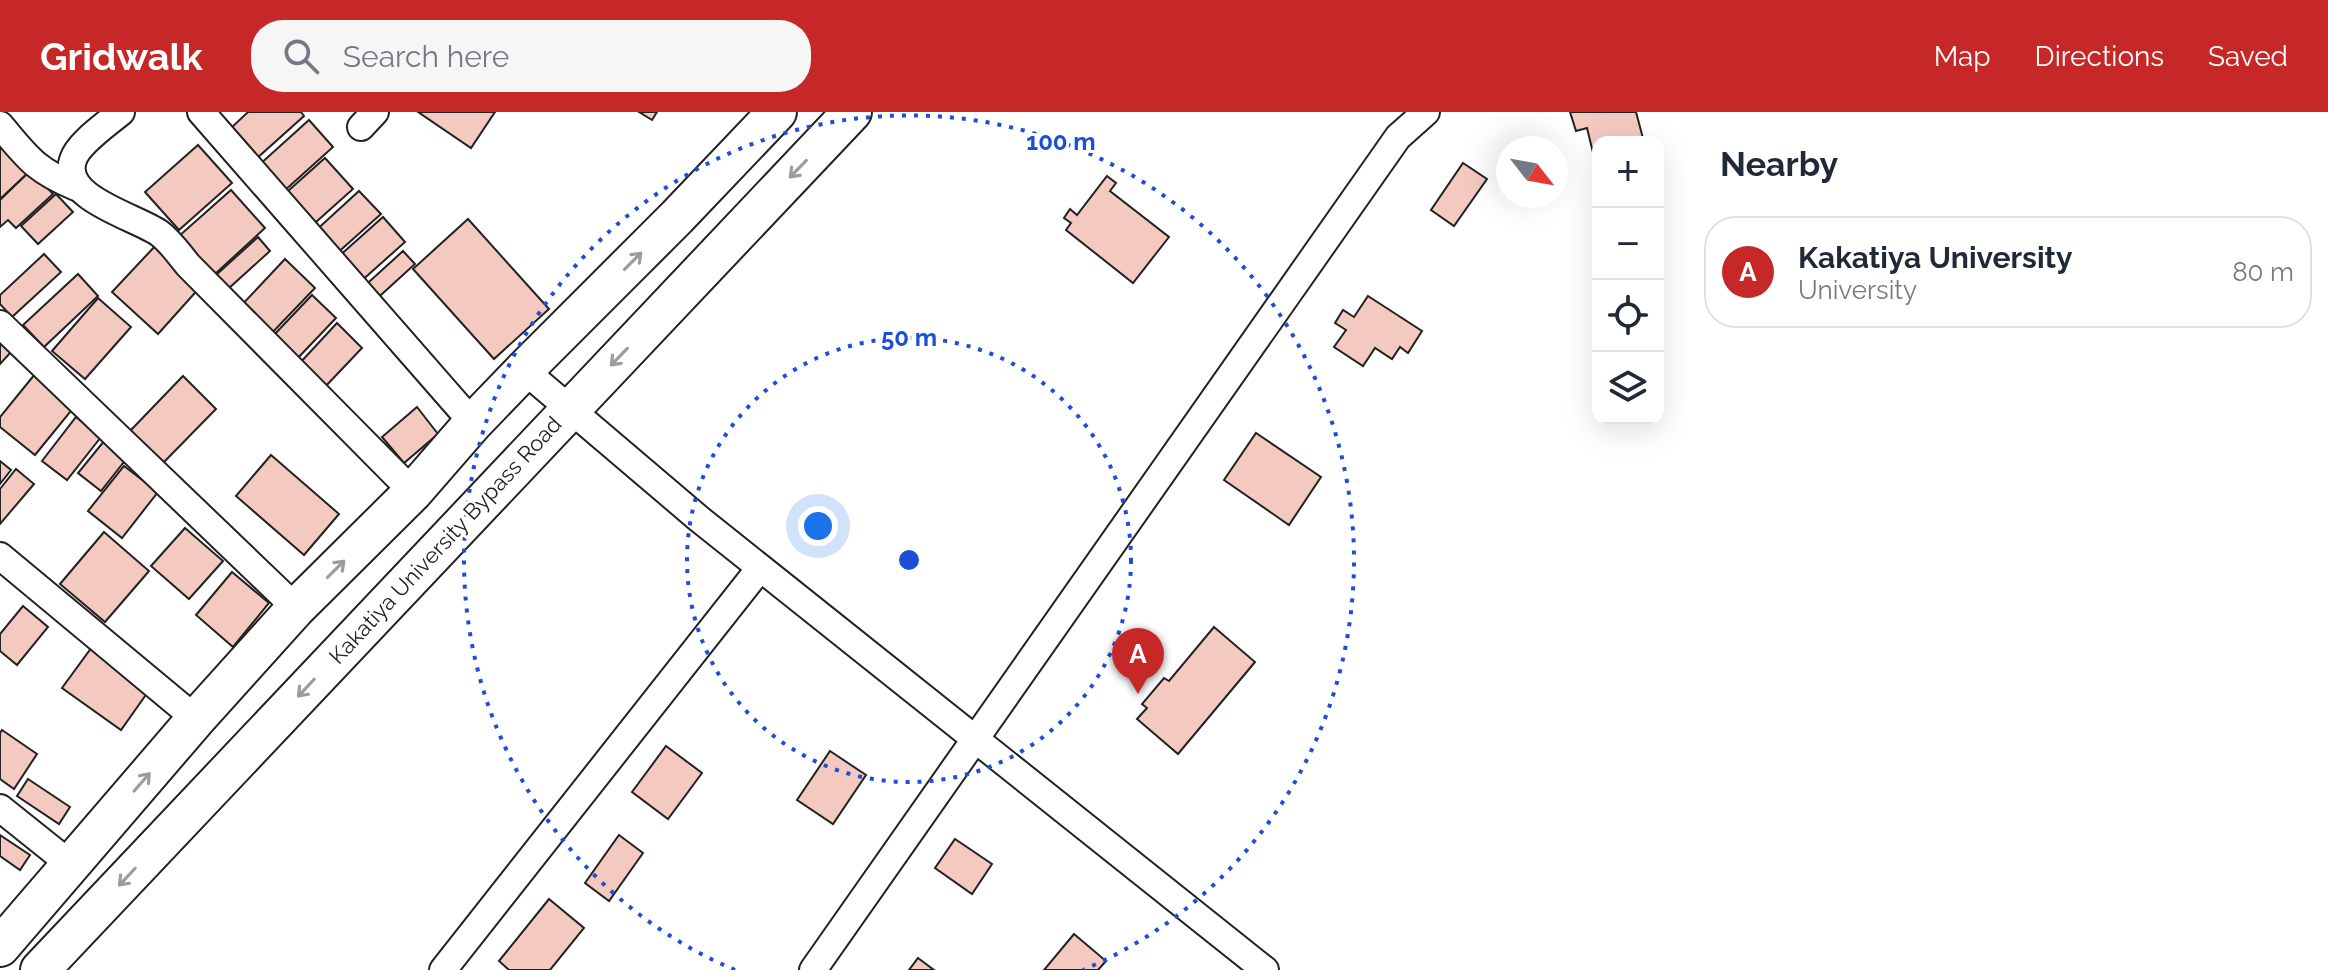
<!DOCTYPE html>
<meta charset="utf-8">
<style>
body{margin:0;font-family:Raleway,sans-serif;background:#f6f6f7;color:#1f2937}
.controls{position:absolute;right:24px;top:24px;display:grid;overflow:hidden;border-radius:16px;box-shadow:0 8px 32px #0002}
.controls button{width:72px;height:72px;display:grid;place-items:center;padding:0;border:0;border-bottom:2px solid #e0e1e3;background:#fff;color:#1f2937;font:40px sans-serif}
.compass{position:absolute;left:1496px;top:24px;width:72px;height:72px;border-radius:50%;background:#fff;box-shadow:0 8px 32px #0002;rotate:121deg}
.you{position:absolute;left:818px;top:414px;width:28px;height:28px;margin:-20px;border:6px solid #fff;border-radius:50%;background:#1a73e8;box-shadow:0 0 0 12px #1a73e833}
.badge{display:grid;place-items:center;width:52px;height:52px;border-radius:50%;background:#c62828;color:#fff;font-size:26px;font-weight:700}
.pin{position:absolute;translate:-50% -66px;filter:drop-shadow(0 2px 4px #0008)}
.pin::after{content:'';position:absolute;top:42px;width:28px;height:24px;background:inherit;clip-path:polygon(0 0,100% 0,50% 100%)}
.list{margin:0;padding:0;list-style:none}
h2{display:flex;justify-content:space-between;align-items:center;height:104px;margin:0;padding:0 32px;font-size:34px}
h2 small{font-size:26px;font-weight:400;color:#747a83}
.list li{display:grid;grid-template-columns:52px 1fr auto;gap:24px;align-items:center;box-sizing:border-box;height:112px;margin:0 16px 16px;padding:0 16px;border:2px solid #e0e1e3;border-radius:32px}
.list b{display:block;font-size:30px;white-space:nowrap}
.list p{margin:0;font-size:26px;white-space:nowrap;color:#747a83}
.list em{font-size:26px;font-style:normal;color:#747a83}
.icon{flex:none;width:44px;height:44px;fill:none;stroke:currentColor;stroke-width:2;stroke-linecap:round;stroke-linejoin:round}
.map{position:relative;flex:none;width:1688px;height:858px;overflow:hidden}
header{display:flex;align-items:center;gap:48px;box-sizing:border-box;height:112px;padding:0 40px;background:#c62828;color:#fff}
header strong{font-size:38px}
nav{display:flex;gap:44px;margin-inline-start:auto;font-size:28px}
.search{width:560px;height:72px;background:#f6f6f7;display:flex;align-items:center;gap:20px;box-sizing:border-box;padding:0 28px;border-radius:32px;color:#747a83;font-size:30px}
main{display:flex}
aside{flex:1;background:#fff}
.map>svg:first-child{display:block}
.building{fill:#f3c9c0;stroke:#222;stroke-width:2}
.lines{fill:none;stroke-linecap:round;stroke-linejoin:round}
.minor-casing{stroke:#222;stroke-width:30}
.secondary-casing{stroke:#222;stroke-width:42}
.minor{stroke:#fff;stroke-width:26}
.secondary{stroke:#fff;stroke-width:38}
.oneway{stroke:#9c9c9c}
.ring{fill:none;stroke:#1d4ed8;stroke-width:4;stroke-dasharray:4 8}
.labels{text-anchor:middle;stroke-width:6;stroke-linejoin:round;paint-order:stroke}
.street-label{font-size:22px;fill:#222;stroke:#fff}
.centre{fill:#1d4ed8;stroke:#fff;stroke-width:4}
.ring-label{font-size:24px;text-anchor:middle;font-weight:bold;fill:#1d4ed8;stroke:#fff;stroke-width:6;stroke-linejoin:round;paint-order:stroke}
</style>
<header>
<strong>Gridwalk</strong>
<div class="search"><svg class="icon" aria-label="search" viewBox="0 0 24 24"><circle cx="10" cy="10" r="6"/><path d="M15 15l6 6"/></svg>Search here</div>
<nav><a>Map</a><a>Directions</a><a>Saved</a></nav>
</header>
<main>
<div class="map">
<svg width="1688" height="858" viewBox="0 0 1688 858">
<rect width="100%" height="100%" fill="#fff"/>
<g class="building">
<path d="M248 0H301L304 4 256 47 230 17Z"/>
<path d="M418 0H495L471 36Z"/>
<path d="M639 0H657L652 8Z"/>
<path d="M1570 0H1636L1644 30H1598V48L1595 49 1587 16 1576 19Z"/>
<path d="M309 8 333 35 283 80 259 53Z"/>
<path d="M5 32 30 59 0 87V38Z"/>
<path d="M198 33 232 71 179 118 145 80Z"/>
<path d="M325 46 353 77 307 118 279 87Z"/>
<path d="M1463 51 1487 67 1454 114 1431 98Z"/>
<path d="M31 58 53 82 16 116 8 108 0 115V88Z"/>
<path d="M1107 64 1116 71 1110 79 1169 125 1133 171 1066 118 1071 111 1064 106 1070 97 1077 103Z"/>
<path d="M231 78 265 116 214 163 179 124Z"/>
<path d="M359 79 381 102 334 144 313 121Z"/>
<path d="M56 82 73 100 38 132 21 114Z"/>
<path d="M383 105 405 130 359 171 337 146Z"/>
<path d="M468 107 549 197 494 247 413 157Z"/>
<path d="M258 125 270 139 228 177 216 163Z"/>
<path d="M157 132 202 173 158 222 112 180Z"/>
<path d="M403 139 415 152 371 192 359 179Z"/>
<path d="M44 142 61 160 12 205 0 192V183Z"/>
<path d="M285 147 315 176 267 226 238 197Z"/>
<path d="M78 162 98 184 44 235 23 213Z"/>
<path d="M312 183 336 206 295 249 271 226Z"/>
<path d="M1368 184 1422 219 1408 241 1400 235 1392 247 1375 236 1363 254 1334 235 1346 218 1335 211 1343 198 1354 205Z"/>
<path d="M98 186 131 215 85 267 52 239Z"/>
<path d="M337 211 362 236 323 277 298 253Z"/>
<path d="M0 230 11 240 0 252Z"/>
<path d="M35 262 75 294 35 343 0 315V305Z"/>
<path d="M183 264 216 297 163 351 130 319Z"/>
<path d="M417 295 438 322 404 351 382 325Z"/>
<path d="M76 305 101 325 67 368 42 349Z"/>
<path d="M1256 321 1321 365 1289 413 1224 368Z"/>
<path d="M109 323 131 341 101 379 78 361Z"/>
<path d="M271 343 339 402 304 443 236 384Z"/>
<path d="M0 349 11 358 0 372Z"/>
<path d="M124 354 158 380 122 426 88 399Z"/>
<path d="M16 357 34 372 0 412V377Z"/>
<path d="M185 416 223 449 189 487 151 454Z"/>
<path d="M104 420 149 459 105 510 60 472Z"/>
<path d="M232 460 269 491 233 535 196 503Z"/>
<path d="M23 494 48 515 17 553 0 539V522Z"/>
<path d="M1214 515 1255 550 1178 642 1137 607 1147 596 1142 592 1164 566 1169 569Z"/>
<path d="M92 535 150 577 121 618 62 576Z"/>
<path d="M2 618 37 642 14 677 0 667V621Z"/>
<path d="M666 634 702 661 668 707 632 680Z"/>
<path d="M830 639 866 663 833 712 797 688Z"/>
<path d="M28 667 70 695 59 712 17 684Z"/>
<path d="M0 723 30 743 20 758 0 744Z"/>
<path d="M619 723 643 741 609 789 585 771Z"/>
<path d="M955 727 992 752 972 782 935 756Z"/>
<path d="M549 787 584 816 550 858H509L499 849Z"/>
<path d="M1074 822 1106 849 1098 858H1044Z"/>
<path d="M918 846 934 858H909Z"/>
</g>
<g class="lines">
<defs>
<g id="minor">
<path d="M121 0C107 12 78 31 73 48 60 86 134 104 159 121 170 129 179 142 188 153L413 380"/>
<path d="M201 0 473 311"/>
<path d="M0 13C28 46 35 58 76 75"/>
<path d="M361 15 375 0"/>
<path d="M0 212 296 496"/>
<path d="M524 258 698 406 1265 858"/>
<path d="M0 444 196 607"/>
<path d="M0 696 70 752"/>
<path d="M443 858 760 456"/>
<path d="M813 858 1398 25 1426 0"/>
</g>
<g id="secondary">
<path d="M0 835 196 607 296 496 413 380 473 311 524 258 677 105 777 0"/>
<path d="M40 858 852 0"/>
</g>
</defs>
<use href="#minor" class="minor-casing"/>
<use href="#secondary" class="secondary-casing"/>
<use href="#minor" class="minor"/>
<use href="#secondary" class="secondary"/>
</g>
<defs><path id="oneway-shaft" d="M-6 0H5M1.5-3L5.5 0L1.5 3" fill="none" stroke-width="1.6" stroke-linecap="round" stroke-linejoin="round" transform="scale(2)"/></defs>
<g class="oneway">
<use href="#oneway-shaft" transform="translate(798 57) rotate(134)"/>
<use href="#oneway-shaft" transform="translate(633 149) rotate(-45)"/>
<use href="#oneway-shaft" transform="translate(619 245) rotate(134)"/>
<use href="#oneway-shaft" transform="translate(336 457) rotate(-45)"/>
<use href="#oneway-shaft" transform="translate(306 576) rotate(133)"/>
<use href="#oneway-shaft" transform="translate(142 670) rotate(-49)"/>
<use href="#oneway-shaft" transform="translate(127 765) rotate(133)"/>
</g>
<g class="ring">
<circle cx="909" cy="448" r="222"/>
<path d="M735 858A445 445 0 1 1 1083 858"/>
</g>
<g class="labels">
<g class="street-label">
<text transform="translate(445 428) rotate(-47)" y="8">Kakatiya University Bypass Road</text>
</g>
</g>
<circle cx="909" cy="448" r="12" class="centre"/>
<g class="ring-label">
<text x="1061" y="38">100 m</text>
<text x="909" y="234">50 m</text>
</g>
</svg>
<div class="controls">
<button>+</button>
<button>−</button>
<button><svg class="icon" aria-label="locate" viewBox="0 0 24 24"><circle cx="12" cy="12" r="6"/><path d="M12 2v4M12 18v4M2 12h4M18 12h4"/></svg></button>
<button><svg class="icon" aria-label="layers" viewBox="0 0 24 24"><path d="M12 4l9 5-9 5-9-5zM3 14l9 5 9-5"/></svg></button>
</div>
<svg class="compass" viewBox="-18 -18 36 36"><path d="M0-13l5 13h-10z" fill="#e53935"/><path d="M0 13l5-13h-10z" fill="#747a83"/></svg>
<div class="you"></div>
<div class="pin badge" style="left:1138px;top:582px">A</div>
</div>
<aside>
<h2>Nearby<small></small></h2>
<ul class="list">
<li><span class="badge">A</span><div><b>Kakatiya University</b><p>University</p></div><em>80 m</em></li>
</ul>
</aside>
</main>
